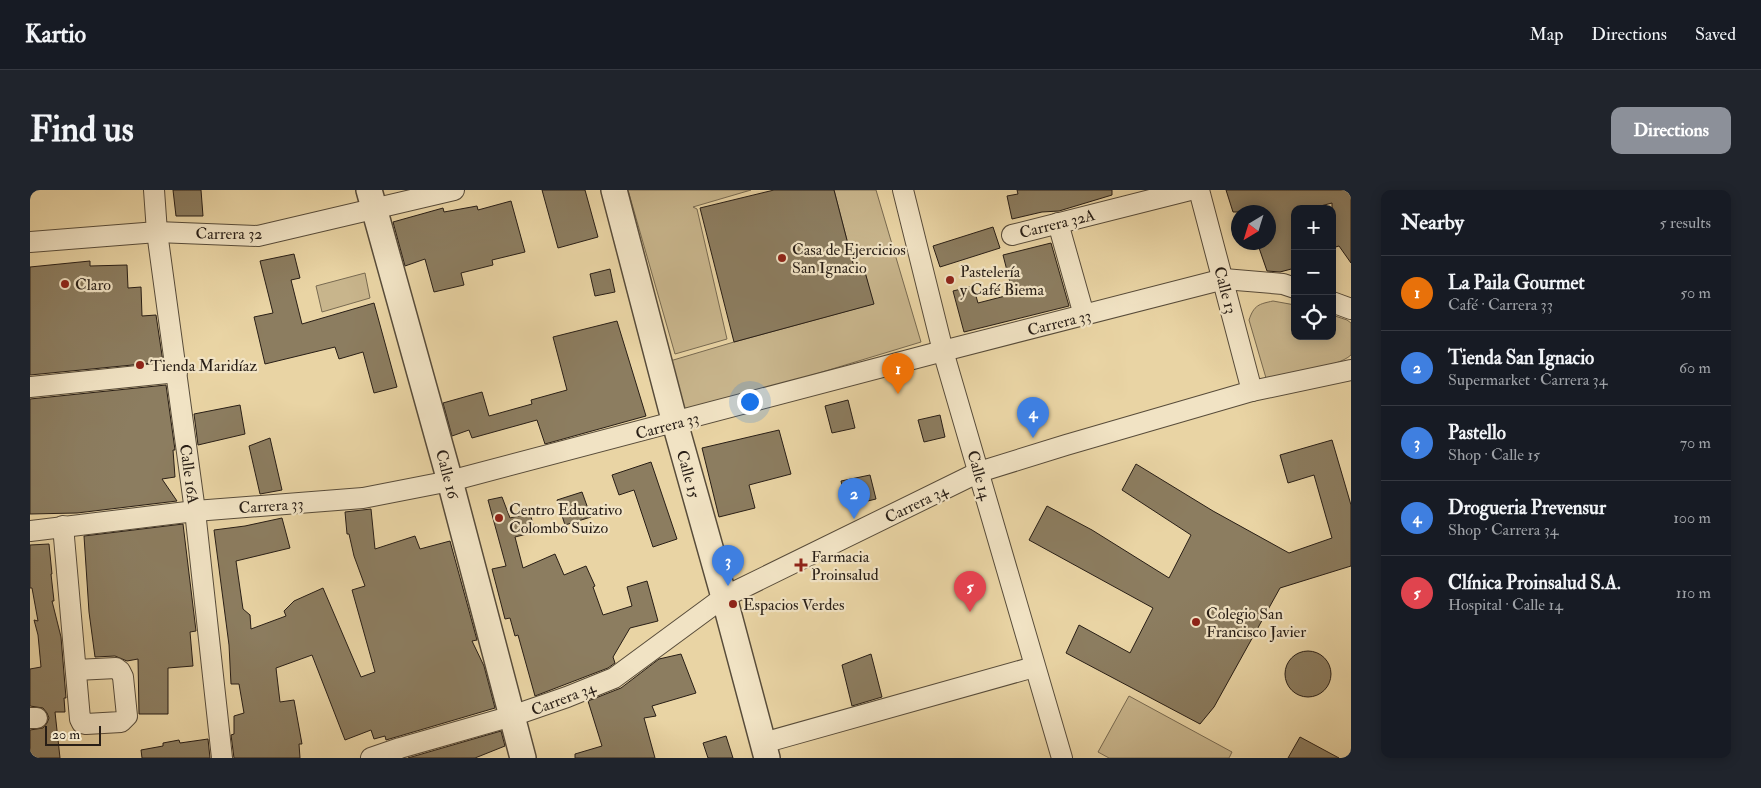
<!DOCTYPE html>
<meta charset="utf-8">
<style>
body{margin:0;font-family:"IM FELL Double Pica",serif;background:#20242c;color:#f1f3f6}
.controls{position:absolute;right:15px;top:15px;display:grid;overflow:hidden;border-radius:10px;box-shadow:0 2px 12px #0003}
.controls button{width:45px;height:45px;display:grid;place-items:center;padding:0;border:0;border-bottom:1px solid #363941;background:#171b24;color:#f1f3f6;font:25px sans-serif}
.compass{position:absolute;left:1201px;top:15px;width:45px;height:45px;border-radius:50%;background:#171b24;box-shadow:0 2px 12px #0003;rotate:218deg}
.scale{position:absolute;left:15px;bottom:12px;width:56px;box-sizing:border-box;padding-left:5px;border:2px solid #281e16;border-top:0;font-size:14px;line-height:18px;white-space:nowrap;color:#281e16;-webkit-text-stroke:4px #f1e3c4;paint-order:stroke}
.you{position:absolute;left:719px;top:211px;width:18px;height:18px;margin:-12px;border:4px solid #fff;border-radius:50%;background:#1a73e8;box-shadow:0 0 0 8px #1a73e833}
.badge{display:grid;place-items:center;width:32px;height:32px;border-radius:50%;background:#8c9099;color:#fff;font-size:16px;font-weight:700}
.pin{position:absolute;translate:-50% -41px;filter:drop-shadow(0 1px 2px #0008)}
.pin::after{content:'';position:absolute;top:26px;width:18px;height:15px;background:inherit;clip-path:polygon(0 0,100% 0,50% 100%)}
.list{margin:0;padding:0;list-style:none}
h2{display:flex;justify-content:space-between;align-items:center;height:65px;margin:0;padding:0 20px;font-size:21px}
h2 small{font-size:16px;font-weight:400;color:#9ea1a6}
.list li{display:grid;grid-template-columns:32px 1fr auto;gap:15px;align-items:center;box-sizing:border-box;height:75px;padding:0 20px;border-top:1px solid #363941}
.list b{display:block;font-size:19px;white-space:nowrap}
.list p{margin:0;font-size:16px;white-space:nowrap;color:#9ea1a6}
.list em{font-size:16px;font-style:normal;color:#9ea1a6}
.icon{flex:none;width:28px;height:28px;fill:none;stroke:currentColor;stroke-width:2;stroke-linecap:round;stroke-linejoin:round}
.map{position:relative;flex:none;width:1321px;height:568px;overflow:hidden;border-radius:10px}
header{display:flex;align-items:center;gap:30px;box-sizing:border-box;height:70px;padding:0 25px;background:#171b24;border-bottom:1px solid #363941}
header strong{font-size:24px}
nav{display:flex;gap:28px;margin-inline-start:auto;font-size:18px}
.intro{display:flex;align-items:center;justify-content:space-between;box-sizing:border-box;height:120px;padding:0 30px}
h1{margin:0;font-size:35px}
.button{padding:12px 22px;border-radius:10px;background:#8c9099;color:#fff;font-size:18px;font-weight:700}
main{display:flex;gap:30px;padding:0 30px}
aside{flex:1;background:#171b24;border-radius:10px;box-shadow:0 2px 12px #0003}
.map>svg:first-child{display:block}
.green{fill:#c8b58c;stroke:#786a51}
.building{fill:#8c7d60;stroke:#281e16}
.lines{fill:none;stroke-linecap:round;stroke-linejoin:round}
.minor-casing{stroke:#584c3a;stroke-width:22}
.tertiary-casing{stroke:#584c3a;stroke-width:28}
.minor{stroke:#f1e3c4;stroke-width:20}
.tertiary{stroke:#f1e3c4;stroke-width:25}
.poi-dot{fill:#8f2418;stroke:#f1e3c4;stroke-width:2}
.labels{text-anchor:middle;stroke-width:4.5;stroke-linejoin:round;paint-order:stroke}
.street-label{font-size:16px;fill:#281e16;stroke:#f1e3c4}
.poi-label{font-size:16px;fill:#281e16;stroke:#f1e3c4;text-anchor:start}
</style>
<header>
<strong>Kartio</strong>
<nav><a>Map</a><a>Directions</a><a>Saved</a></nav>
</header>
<div class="intro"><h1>Find us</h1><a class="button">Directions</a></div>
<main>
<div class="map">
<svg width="1321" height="568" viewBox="0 0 1321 568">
<rect width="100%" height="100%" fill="#e9d4a4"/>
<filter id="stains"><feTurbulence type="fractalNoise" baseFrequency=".004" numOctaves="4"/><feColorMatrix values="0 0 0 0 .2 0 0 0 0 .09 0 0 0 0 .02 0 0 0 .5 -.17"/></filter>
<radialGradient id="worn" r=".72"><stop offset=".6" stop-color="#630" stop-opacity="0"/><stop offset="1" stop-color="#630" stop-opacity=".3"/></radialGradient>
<g class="green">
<path d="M598 0H721L663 17 667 19 697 149 645 164Z"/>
<path d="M804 0H846L891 152 654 224 640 171 704 152 843 114 835 83 826 85Z"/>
<path d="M335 83 340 108 292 122 286 96Z"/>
<path d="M1243 111 1265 115V146H1302V125L1317 130 1321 133V165C1307 178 1256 184 1236 188L1219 130C1224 115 1229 114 1243 111Z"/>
<path d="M1099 506 1202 562 1199 568H1079L1068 562Z"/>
</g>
<g class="building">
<path d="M143 0H171L173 26H146Z"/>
<path d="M512 0H555L568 47 528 58Z"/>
<path d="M744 0H804L826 85 835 82 844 114 704 152 670 18Z"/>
<path d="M987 0H1082V5L1029 21 1012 22 982 29 977 6 988 4Z"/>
<path d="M1196 0H1321V73L1309 56 1302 58V13L1279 19H1265V78L1250 82 1237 81 1227 52H1238V22H1203Z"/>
<path d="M481 11 495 62 462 70 463 75 431 83 434 95 404 102 395 69 375 76 363 32 413 18 414 22 447 16 448 20Z"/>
<path d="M963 37 970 58 910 77 903 56Z"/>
<path d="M1021 53 1039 116 934 142 923 101 943 96 948 113 983 104 973 65Z"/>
<path d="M264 64 270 88 261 90 272 134 344 113 367 197 344 203 333 162 309 169 305 157 235 174 224 127 243 123 230 71Z"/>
<path d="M60 71V76L97 75 98 98 111 97 112 126 126 125 133 172 0 185V77Z"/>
<path d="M580 79 585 102 565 106 560 84Z"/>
<path d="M587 131 616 226 515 254 507 230 442 248 439 240 422 246 413 213 452 202 459 226 502 214 501 210 537 200 523 147Z"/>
<path d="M136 195 145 260H143L145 287 132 289 147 311 47 323 0 324V209Z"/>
<path d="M818 210 825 238 802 243 795 216Z"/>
<path d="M210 215 215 244 168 255 164 224Z"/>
<path d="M910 225 915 247 894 252 888 230Z"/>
<path d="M749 240 761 284 719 295 725 318 689 327 672 258Z"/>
<path d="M240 248 252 300 230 304 219 256Z"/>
<path d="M1302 250 1321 315V376L1250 398 1184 517 1170 534 1036 463 1049 435 1100 463 1123 418 999 350 1017 316 1062 340 1139 388 1161 345 1092 300 1106 274 1183 321 1259 363 1302 348 1284 285 1258 293 1250 265Z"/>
<path d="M621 272 647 349 623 357 604 300 589 305 582 285Z"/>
<path d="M840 285 846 309 817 316 811 291Z"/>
<path d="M552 302 561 327 535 335 527 310Z"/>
<path d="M472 307 480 328 500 323 505 342 485 347 493 378 525 364 534 385 556 376 565 396 563 397 573 425 602 416 597 397 617 391 628 431 600 438 583 467 585 473 578 478 505 506 488 445 485 446 480 428 475 429 462 379 476 376 458 310Z"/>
<path d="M341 319 345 359 385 346 390 359 420 351 447 450 442 451 454 476 465 518 356 550 355 546 344 549 341 540 315 550 282 465 246 478 250 512 264 510 272 554H269L270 568H204L201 545 204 544V526L214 523 209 494H201L199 455 184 340 215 336 252 328 260 358 206 371 213 419 220 425 221 439 256 426 254 421 264 411 293 398 331 487 345 482 322 400 335 396 324 366 319 344H317L315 322Z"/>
<path d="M153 334 166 441 160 442 163 476 138 478V524H109L108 469 97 471 85 466 65 467 59 422 54 346Z"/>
<path d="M19 354 22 384H21L24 411H22L31 447 36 508H34L35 522H25L30 568H0V540L13 538 17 533 19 528 17 523 13 518 0 516V479L11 477 8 445 4 430 8 431 2 398H0V355Z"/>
<circle cx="1278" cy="484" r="23"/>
<path d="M651 464 666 503 622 516 626 526 614 528 625 568H545V564L572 556 558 511 591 498 629 469Z"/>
<path d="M841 464 852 507 822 516 812 475Z"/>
<path d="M471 541 475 556 445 568H378Z"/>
<path d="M696 546 703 568H678L673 553Z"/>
<path d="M1270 547 1309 568H1258Z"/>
<path d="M178 549 180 568H112L111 560 133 556V553L149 550 150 553Z"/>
</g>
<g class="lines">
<defs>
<g id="minor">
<path d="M124 0 127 42 165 321 192 568"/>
<path d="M873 0 913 161 1032 568"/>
<path d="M1169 0 1222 201"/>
<path d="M1028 33 1054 125"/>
<path d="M982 45 1160 0"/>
<path d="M0 52 127 42 228 46 424 0"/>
<path d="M1302 112 1321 119"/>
<path d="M0 197 147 182"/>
<path d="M33 336 50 529 52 533 56 534 91 532 97 526 93 487 90 481 86 478 46 480"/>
<path d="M0 341 165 321 333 308 420 291 913 161 1194 89 1253 94 1265 98"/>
<path d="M0 528H7"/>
<path d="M733 553 1004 477"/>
<path d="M341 568 370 558 482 526 537 507 584 488 694 407 949 282 1036 255 1222 201 1321 180"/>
</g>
<g id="tertiary">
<path d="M339 0 420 291 493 568"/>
<path d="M584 0 645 233 694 407 737 568"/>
</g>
</defs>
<use href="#minor" class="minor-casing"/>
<use href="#tertiary" class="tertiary-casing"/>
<use href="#minor" class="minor"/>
<use href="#tertiary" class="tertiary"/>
</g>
<g class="poi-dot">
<circle cx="752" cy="68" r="5"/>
<circle cx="920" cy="90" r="5"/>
<circle cx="35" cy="94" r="5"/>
<circle cx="110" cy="175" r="5"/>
<circle cx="469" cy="328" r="5"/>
<path d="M768.5 367.5h5v5h5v5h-5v5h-5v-5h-5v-5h5z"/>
<circle cx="703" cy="414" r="5"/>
<circle cx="1166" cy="432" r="5"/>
</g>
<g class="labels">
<g class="street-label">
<text transform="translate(1027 33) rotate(-14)" y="6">Carrera 32A</text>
<text x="199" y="49">Carrera 32</text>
<text transform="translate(1196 100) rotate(75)" y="6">Calle 13</text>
<text transform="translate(1029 132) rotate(-14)" y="6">Carrera 33</text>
<text transform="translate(637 235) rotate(-15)" y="6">Carrera 33</text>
<text transform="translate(160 284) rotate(82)" y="6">Calle 16A</text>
<text transform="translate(418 284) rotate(75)" y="6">Calle 16</text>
<text transform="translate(659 284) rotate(74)" y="6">Calle 15</text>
<text transform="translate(950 285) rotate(74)" y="6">Calle 14</text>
<text transform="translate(886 313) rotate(-26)" y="6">Carrera 34</text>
<text transform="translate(241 315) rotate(-4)" y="6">Carrera 33</text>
<text transform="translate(533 508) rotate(-21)" y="6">Carrera 34</text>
</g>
<g class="poi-label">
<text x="762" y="65">Casa de Ejercicios<tspan x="762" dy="18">San Ignacio</tspan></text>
<text x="930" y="87">Pastelería<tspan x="930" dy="18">y Café Biema</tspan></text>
<text x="45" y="100">Claro</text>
<text x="120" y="181">Tienda Maridíaz</text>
<text x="479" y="325">Centro Educativo<tspan x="479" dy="18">Colombo Suizo</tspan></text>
<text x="781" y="372">Farmacia<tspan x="781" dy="18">Proinsalud</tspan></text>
<text x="713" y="420">Espacios Verdes</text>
<text x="1176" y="429">Colegio San<tspan x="1176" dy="18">Francisco Javier</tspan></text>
</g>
</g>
<rect width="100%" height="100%" filter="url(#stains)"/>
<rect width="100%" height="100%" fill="url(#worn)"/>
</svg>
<div class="controls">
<button>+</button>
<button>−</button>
<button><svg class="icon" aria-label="locate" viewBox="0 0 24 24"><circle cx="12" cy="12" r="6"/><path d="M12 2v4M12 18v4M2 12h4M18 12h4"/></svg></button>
</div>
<svg class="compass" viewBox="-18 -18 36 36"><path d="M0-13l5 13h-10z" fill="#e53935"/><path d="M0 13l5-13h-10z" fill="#9ea1a6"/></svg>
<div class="scale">20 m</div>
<div class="you"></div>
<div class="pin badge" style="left:868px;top:204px;background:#e8710a">1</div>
<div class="pin badge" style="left:824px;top:329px;background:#3f7fe0">2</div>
<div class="pin badge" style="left:698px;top:396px;background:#3f7fe0">3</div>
<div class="pin badge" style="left:1003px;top:248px;background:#3f7fe0">4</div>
<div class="pin badge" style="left:940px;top:422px;background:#e0444e">5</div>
</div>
<aside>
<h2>Nearby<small>5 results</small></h2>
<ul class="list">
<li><span class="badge" style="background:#e8710a">1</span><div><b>La Paila Gourmet</b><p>Café · Carrera 33</p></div><em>50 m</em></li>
<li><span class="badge" style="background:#3f7fe0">2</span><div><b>Tienda San Ignacio</b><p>Supermarket · Carrera 34</p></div><em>60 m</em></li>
<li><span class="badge" style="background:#3f7fe0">3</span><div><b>Pastello</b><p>Shop · Calle 15</p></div><em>70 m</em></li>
<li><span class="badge" style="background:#3f7fe0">4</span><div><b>Drogueria Prevensur</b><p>Shop · Carrera 34</p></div><em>100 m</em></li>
<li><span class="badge" style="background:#e0444e">5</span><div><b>Clínica Proinsalud S.A.</b><p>Hospital · Calle 14</p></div><em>110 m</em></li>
</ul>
</aside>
</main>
